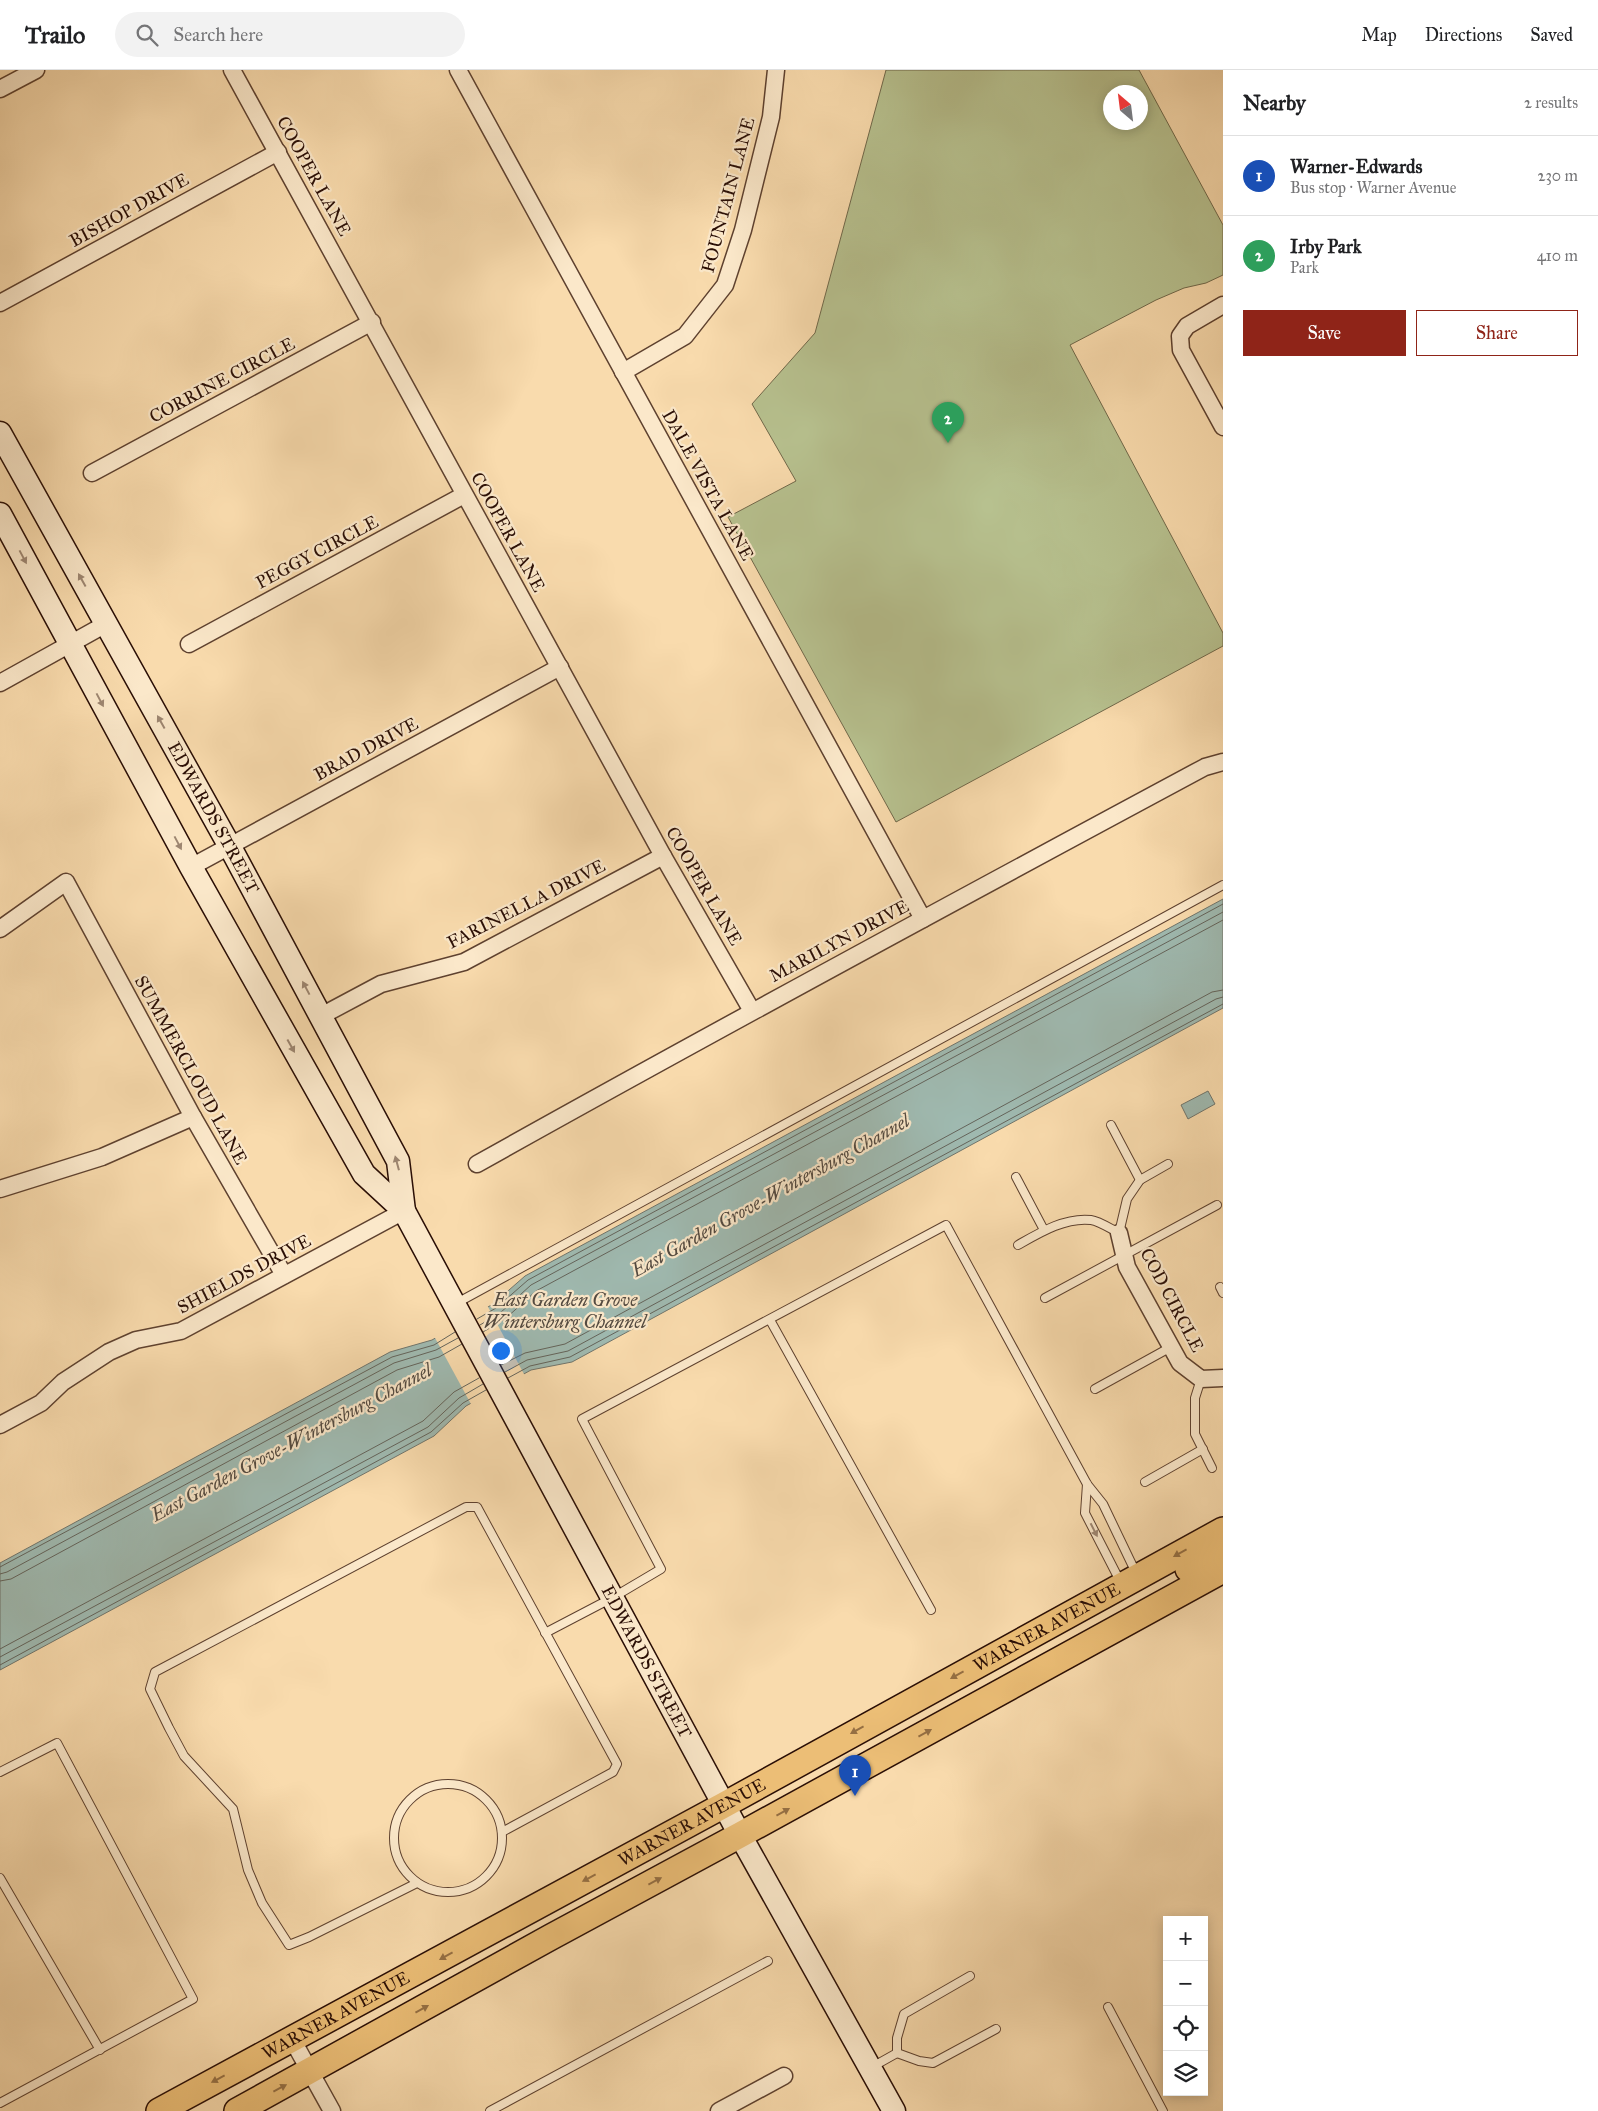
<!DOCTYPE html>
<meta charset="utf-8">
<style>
body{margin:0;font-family:"IM FELL Great Primer",serif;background:#f2f2f2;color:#202124}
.controls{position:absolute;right:15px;bottom:15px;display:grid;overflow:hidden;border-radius:0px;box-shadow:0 2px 12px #0003}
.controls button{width:45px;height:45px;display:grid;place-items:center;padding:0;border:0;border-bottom:1px solid #e0e0e0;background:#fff;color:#202124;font:25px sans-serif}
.compass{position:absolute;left:1103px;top:15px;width:45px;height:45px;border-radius:50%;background:#fff;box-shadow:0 2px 12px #0003;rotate:332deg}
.you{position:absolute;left:500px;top:1280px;width:18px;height:18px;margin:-12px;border:4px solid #fff;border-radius:50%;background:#1a73e8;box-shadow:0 0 0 8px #1a73e833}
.badge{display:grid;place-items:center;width:32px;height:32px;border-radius:50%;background:#8f2418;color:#fff;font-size:16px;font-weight:700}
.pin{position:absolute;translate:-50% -41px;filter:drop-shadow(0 1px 2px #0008)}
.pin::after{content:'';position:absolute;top:26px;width:18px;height:15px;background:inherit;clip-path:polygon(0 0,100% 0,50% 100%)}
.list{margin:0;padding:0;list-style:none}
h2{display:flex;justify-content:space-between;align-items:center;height:65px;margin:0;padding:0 20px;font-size:21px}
h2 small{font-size:16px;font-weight:400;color:#757577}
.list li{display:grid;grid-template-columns:32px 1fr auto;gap:15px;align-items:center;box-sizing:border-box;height:80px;padding:0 20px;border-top:1px solid #e0e0e0}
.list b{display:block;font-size:19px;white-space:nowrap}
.list p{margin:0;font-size:16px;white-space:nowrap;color:#757577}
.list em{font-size:16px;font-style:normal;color:#757577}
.actions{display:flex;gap:10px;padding:15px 20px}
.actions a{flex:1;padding:11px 0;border:1px solid #8f2418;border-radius:0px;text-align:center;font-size:18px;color:#8f2418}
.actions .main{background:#8f2418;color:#fff}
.icon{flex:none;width:28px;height:28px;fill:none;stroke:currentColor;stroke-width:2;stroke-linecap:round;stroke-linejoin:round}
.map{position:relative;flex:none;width:1223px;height:2041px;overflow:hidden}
header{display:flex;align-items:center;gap:30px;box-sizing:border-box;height:70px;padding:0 25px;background:#fff;border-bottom:1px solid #e0e0e0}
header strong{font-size:24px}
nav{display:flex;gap:28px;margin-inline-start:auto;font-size:18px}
.search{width:350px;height:45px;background:#f2f2f2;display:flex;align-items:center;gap:12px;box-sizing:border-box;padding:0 18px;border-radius:28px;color:#757577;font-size:19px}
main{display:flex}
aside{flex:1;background:#fff}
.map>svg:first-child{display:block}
.green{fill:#b7c18f;stroke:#70684a;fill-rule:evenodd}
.water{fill:#9fbab1;stroke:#70756c}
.pier{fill:#f9dbad}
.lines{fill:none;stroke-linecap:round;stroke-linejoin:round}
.shore{stroke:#64645b;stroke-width:1}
.lane-casing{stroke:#5e412f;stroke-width:10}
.street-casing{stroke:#5e412f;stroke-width:19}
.secondary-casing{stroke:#2a0e05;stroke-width:25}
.primary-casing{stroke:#2a0e05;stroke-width:28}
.lane{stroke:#fbe8ca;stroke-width:8}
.street{stroke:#fbe8ca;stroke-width:16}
.secondary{stroke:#fbe8ca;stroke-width:22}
.primary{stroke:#ecbe76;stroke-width:25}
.oneway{fill:#9d8671}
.oneway2{fill:#956f43}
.labels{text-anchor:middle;stroke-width:4.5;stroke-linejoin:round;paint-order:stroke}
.street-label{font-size:18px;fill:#2a0e05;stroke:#fbe8ca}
.water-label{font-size:19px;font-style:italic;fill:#534a41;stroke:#fbe8ca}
</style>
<header>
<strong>Trailo</strong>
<div class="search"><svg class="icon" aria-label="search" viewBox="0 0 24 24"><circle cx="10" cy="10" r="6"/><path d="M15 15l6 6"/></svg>Search here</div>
<nav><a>Map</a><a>Directions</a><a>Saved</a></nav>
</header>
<main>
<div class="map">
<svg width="1223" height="2041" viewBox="0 0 1223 2041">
<rect width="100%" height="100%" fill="#f9dbad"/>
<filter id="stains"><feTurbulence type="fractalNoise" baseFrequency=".004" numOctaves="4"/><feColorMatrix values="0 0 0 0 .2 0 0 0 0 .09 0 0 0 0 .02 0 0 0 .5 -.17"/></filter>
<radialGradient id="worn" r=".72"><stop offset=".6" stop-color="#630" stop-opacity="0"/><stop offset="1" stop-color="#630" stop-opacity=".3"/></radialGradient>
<path class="green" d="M886 0H1139L1223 155V205L1206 213 1184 218 1156 230 1070 275 1223 563V576L896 752 728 447 796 411 752 334 815 263ZM1110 22H1140V52H1110Z"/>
<g class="water">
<path d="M1223 829V938L572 1292 531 1300 466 1336 434 1366 0 1600V1493L390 1282 432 1270 493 1234 525 1206Z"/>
<path d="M1208 1021 1215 1034 1188 1049 1181 1035Z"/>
</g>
<path class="pier" d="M487 1235 525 1306 472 1336 434 1266Z"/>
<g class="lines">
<g class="shore">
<path d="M477 1249 496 1238 528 1210 1223 834"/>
<path d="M480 1255 500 1243 531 1215 1223 842"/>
<path d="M483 1262 505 1249 536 1221 1223 850"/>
<path d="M501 1295 525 1283 565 1274 1212 922 1223 920"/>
<path d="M505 1302 527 1290 568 1281 1216 929 1223 927"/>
<path d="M508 1308 530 1296 570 1287 1223 934"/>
<path d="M0 1497 392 1287 434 1275 455 1262"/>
<path d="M0 1504 7 1502 394 1293 436 1280 458 1268"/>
<path d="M0 1511 11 1509 397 1300 439 1287 462 1274"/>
<path d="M0 1579 423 1351 454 1322 479 1308"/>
<path d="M0 1587 428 1357 459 1328 483 1314"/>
<path d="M0 1595 431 1362 463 1333 486 1320"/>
</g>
<defs>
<g id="lane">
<path d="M1111 1055 1140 1110"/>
<path d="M1016 1107 1044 1160"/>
<path d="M1018 1175C1039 1163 1065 1147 1091 1150 1099 1151 1111 1159 1119 1163L1127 1129 1140 1110 1168 1094"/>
<path d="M1220 1217 1223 1223"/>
<path d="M1045 1228 1217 1135"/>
<path d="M455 1234 1223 815"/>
<path d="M770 1250 931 1540"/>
<path d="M1201 1309 1195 1328V1364L1212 1398"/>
<path d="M1095 1319 1171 1277"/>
<path d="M1145 1412 1203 1379"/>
<path d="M1087 1414 1085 1443 1121 1513"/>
<path d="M545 1563 612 1528 661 1499 582 1349 946 1155 1087 1414 1103 1434 1137 1505"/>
<path d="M0 1702 57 1673 193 1929 0 2033"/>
<circle cx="448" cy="1768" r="54"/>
<path d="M0 1808 100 1980"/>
<path d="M417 1813 309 1867 289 1875 262 1833 248 1800 233 1739 184 1686 169 1658 150 1619 155 1602 466 1437H477L617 1694 613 1702 502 1762"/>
<path d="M1108 1937 1163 2041"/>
<path d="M897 1983 919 1991 933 1993 996 1959"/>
<path d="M872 1997 897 1983V1968L904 1944 970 1906"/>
<path d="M490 2041 768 1891"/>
</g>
<g id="street">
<path d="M232 0 663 786 752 941"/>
<path d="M458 0 923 849"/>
<path d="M0 19 36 0"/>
<path d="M0 233 278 82"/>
<path d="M1223 235 1187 256 1180 266 1181 280 1223 357"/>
<path d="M623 302 685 266 725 215 743 160 771 47 776 0"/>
<path d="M92 403 372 252"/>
<path d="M189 574 464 425"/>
<path d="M0 613 106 554"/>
<path d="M191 797 560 597"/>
<path d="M0 859 66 812 193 1047 284 1205"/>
<path d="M321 946 381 914 464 892 663 786"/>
<path d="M477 1094C718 959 961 828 1205 697L1223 692"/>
<path d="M0 1119 102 1087 193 1047"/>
<path d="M1119 1163 1127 1197 1180 1293 1201 1309 1223 1308"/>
<path d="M0 1355 41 1333 63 1312 109 1282 136 1270 181 1261 404 1141"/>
<path d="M292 1969 332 2041"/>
<path d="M719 2041 784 2006"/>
</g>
<g id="secondary">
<path id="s1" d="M0 363 229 775 398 1091 404 1141"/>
<path id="s2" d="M0 444 191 797 364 1104 404 1141 740 1765 894 2041"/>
</g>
<g id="primary">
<path d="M1188 1499 1223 1480"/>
<path id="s3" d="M159 2041 724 1735 1223 1460"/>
<path d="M237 2041 551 1867 740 1765 1223 1500"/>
</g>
</defs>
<use href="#lane" class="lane-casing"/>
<use href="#street" class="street-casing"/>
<use href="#secondary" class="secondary-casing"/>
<use href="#primary" class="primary-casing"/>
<use href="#lane" class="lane"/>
<use href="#street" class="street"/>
<use href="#secondary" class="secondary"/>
<use href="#primary" class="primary"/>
</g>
<defs><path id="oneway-solid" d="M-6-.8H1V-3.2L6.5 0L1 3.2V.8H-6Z" transform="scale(1.25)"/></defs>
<g class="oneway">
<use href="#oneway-solid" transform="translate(23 487) rotate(62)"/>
<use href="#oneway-solid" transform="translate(82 510) rotate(-119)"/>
<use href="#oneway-solid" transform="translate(100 630) rotate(62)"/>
<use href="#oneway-solid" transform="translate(161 652) rotate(-119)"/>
<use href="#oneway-solid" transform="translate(178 773) rotate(62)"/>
<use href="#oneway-solid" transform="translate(306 918) rotate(-118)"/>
<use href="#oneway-solid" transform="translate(291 976) rotate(61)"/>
<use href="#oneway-solid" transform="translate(397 1093) rotate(-105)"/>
<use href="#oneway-solid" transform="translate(1094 1460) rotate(63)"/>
</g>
<g class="oneway2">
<use href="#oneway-solid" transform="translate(1180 1483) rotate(151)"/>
<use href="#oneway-solid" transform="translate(957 1605) rotate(151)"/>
<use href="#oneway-solid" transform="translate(857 1660) rotate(151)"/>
<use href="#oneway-solid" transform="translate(925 1663) rotate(-29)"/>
<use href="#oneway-solid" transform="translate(783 1742) rotate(-29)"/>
<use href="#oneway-solid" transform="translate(589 1808) rotate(152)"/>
<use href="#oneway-solid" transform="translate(655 1811) rotate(-28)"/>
<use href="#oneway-solid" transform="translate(446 1886) rotate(151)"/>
<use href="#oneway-solid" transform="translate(422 1939) rotate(-29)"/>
<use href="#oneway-solid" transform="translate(218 2009) rotate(152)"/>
<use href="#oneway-solid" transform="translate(280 2018) rotate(-28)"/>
</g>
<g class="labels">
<g class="street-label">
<text transform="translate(314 106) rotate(61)" y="6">COOPER LANE</text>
<text transform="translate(728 125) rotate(-75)" y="6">FOUNTAIN LANE</text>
<text transform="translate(129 140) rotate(-29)" y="6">BISHOP DRIVE</text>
<text transform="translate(222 310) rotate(-28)" y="6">CORRINE CIRCLE</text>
<text transform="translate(708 415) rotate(61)" y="6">DALE VISTA LANE</text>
<text transform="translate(508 462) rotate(61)" y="6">COOPER LANE</text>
<text transform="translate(317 482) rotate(-28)" y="6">PEGGY CIRCLE</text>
<text transform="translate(366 679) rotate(-28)" y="6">BRAD DRIVE</text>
<text dy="6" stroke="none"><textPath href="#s1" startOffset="440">EDWARDS STREET</textPath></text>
<text transform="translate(704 816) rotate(60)" y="6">COOPER LANE</text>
<text transform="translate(526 834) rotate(-27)" y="6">FARINELLA DRIVE</text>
<text transform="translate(839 871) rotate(-28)" y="6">MARILYN DRIVE</text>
<text transform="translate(191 1000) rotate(61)" y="6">SUMMERCLOUD LANE</text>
<text transform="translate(244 1204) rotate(-28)" y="6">SHIELDS DRIVE</text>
<text transform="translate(1172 1230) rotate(62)" y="6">COD CIRCLE</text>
<text dy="6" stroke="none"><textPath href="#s3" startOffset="1011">WARNER AVENUE</textPath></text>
<text dy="6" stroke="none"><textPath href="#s2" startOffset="1320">EDWARDS STREET</textPath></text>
<text dy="6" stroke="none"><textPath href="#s3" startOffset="606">WARNER AVENUE</textPath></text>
<text dy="6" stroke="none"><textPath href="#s3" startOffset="201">WARNER AVENUE</textPath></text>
</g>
<g class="water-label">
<text transform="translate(770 1125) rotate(-29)" y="7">East Garden Grove-Wintersburg Channel</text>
<text x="565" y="1236">East Garden Grove<tspan x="565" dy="22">Wintersburg Channel</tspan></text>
<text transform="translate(291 1372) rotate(-28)" y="7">East Garden Grove-Wintersburg Channel</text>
</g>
</g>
<rect width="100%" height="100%" filter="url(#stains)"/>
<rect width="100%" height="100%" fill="url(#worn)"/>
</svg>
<div class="controls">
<button>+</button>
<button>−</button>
<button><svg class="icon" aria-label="locate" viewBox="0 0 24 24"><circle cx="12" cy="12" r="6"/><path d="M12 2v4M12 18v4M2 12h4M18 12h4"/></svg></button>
<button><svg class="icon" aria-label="layers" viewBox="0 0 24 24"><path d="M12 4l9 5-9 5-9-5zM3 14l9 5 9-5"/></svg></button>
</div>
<svg class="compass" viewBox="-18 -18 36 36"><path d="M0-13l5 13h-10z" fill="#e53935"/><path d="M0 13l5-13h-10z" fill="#757577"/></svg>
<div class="you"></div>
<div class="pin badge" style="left:855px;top:1726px;background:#1a4fb4">1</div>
<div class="pin badge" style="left:948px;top:373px;background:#2e9e5b">2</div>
</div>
<aside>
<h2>Nearby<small>2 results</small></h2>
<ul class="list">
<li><span class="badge" style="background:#1a4fb4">1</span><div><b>Warner-Edwards</b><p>Bus stop · Warner Avenue</p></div><em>230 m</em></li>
<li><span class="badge" style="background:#2e9e5b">2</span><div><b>Irby Park</b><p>Park</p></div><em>410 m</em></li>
</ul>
<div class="actions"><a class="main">Save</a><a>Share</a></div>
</aside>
</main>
